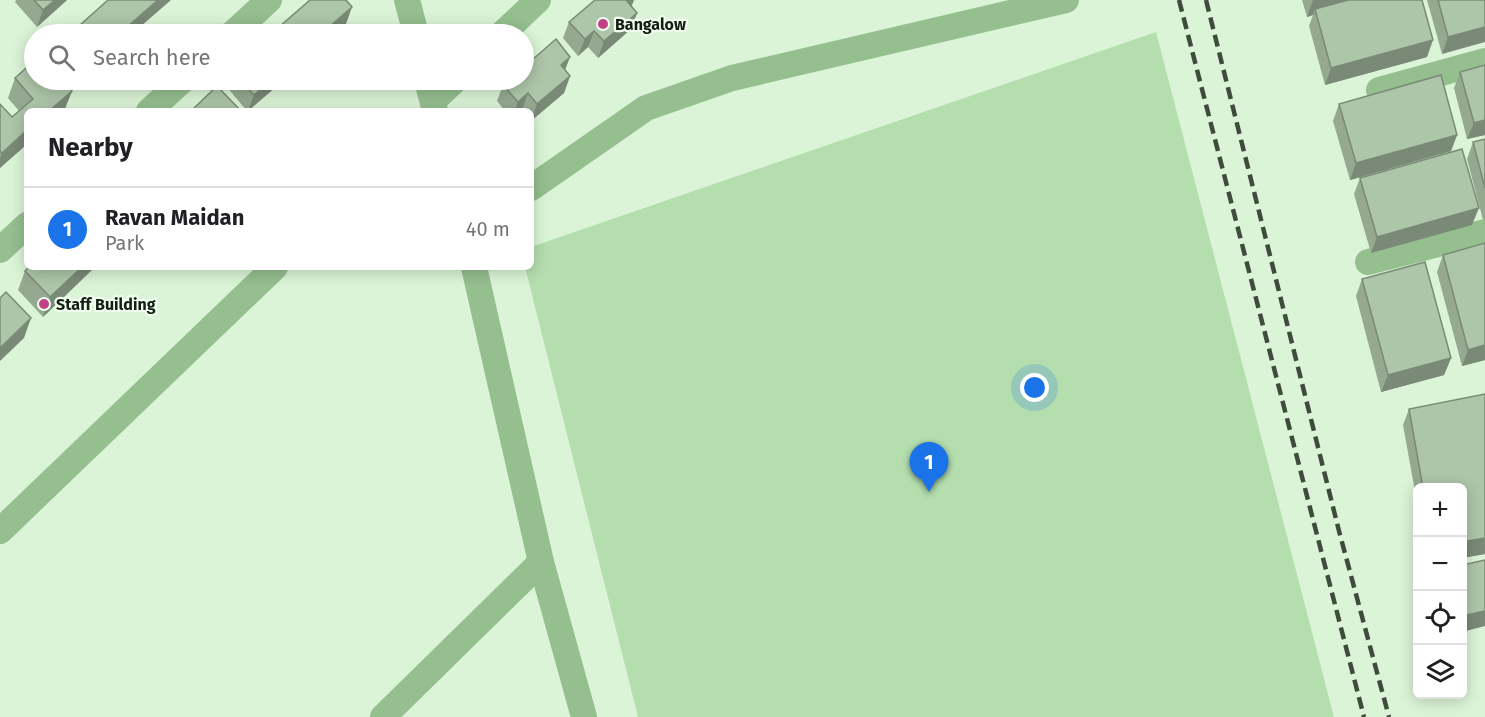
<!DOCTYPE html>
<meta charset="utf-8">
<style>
body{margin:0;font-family:"Fira Sans",sans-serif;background:#f6f6f6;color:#202124}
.controls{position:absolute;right:18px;bottom:18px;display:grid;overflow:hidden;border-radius:9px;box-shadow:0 3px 15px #0003}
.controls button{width:54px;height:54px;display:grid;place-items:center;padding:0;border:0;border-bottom:2px solid #e0e0e0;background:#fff;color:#202124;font:30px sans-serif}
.you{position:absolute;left:1035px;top:388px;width:21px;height:21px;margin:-15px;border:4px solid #fff;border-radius:50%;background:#1a73e8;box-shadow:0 0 0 9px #1a73e833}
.badge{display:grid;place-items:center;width:39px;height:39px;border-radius:50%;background:#1a73e8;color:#fff;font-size:20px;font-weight:700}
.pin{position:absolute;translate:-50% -50px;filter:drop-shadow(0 2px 3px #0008)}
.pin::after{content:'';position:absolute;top:32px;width:21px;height:18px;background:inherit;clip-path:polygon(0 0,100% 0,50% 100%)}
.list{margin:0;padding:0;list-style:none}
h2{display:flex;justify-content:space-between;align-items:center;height:78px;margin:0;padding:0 24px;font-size:26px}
h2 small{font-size:20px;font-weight:400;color:#757577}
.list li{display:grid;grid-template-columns:39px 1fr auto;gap:18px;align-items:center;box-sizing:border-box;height:84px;padding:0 24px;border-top:2px solid #e0e0e0}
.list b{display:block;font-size:22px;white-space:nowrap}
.list p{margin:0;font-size:20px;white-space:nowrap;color:#757577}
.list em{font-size:20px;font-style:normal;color:#757577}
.icon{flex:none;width:33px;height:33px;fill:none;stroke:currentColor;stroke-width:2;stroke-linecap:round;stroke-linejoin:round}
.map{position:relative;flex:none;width:1485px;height:717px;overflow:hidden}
.search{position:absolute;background:#fff;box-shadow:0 3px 15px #0003;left:24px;top:24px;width:510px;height:66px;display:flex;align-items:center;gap:15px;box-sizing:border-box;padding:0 21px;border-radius:33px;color:#757577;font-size:22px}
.panel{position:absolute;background:#fff;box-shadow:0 3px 15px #0003;left:24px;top:108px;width:510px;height:162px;border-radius:9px}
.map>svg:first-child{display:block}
.green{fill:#b4deae}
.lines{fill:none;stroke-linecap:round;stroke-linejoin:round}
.minor{stroke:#95bf8f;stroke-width:26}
.rail{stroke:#3f4b3d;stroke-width:4.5;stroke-dasharray:12 6;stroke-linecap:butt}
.wall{fill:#95a991}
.shaded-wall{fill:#798a76}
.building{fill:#adc5a9;stroke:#798a76;stroke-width:1.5}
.poi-dot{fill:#c34086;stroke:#effeed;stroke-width:2}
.labels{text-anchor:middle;stroke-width:4.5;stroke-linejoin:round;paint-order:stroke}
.poi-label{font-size:16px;font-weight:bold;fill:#151e14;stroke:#effeed;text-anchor:start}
</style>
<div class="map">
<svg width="1485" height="717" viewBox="0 0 1485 717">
<rect width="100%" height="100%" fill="#dbf4d7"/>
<path class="green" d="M1156 32 1334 717H638L525 267H531V247Z"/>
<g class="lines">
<g class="minor">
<path d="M407 0 416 34"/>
<path d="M232 34 269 0"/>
<path d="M502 34 538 0"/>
<path d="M427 80 435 111"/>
<path d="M1379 90 1485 61"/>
<path d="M433 101 455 80"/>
<path d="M149 111 183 80"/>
<path d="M531 188 646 108 732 78 1066 0"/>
<path d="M0 250 27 225"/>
<path d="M1368 262 1485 232"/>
<path d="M474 267 541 562 584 717"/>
<path d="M0 531 275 267"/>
<path d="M383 717 541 562"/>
</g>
<g class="rail">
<path d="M1179 0 1364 717"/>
<path d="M1206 0 1339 531 1389 717"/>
</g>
</g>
<g class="wall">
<path d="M16 0H67L37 27 15 2Z"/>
<path d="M634 0 631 7 637 13 631 29 598 58 588 47 578 56 563 38 569 22Z"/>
<path d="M1302 0H1422L1427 57 1325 85 1309 26 1313 15 1307 17Z"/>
<path d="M1427 0H1485L1442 54Z"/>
<path d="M1485 65V135L1467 139 1454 88 1460 72Z"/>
<path d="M565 70 570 76 564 93 531 121V111H523L522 110 521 111H505L497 101 503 85Z"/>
<path d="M15 78 72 91 64 111H27V144L0 168V104L12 117 19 111 8 98Z"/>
<path d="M228 80H284L248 111H247L226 86Z"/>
<path d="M1339 104 1457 135 1451 151 1350 180 1333 121Z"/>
<path d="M1485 139V220H1483L1467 159 1473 142Z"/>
<path d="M1360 178 1472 225 1371 253 1354 194Z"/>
<path d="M1443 255 1485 360 1462 366 1437 272Z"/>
<path d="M29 267H95L43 317 18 290 25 271Z"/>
<path d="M1362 279 1451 358 1444 375 1381 392 1356 296Z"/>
<path d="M1485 394V554L1462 558V488H1418V508L1403 425 1409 409Z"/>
</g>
<g class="shaded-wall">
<path d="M55 0H67L37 27 43 10Z"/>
<path d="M158 0H171L132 34H119Z"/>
<path d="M628 0H634L630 10 627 1Z"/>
<path d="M1313 0H1368L1315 9 1313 15 1307 17Z"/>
<path d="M352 7 346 24 334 34H321Z"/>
<path d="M637 13 631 29 598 58 604 41Z"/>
<path d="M1485 27V42L1442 54 1448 37Z"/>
<path d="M594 31 588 47 578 56 585 39Z"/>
<path d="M1433 40 1427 57 1325 85 1331 68Z"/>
<path d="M570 57 564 73 561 65Z"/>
<path d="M570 76 564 93 531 121 537 104Z"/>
<path d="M271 80H284L248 111 254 95Z"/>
<path d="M72 91 64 111H49Z"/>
<path d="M528 93 522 110 521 111H515L518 102Z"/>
<path d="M1485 120V135L1467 139 1474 123Z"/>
<path d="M27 130V144L0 168V158L2 153Z"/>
<path d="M1457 135 1451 151 1350 180 1356 163Z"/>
<path d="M1479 208 1472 225 1371 253 1377 237Z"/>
<path d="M82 267H95L43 317 50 297Z"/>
<path d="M31 318 24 338 0 361V348Z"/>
<path d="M1485 345V360L1462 366 1468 350Z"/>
<path d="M1451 358 1444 375 1381 392 1388 375Z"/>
<path d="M1485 538V554L1462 558V542Z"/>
<path d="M1485 611V626L1462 632V616Z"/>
</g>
<g class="building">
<path d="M34 0H55L43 10Z"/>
<path d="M108 0H158L119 34H70Z"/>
<path d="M310 0H346L352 7 321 34H271Z"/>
<path d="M595 0H628L627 1 637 13 604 41 594 31 585 39 569 22Z"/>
<path d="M1348 0H1422L1433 40 1331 68 1315 9Z"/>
<path d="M1438 0H1485V27L1448 37Z"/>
<path d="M556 39 570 57 561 65 570 76 537 104 528 93 518 102 503 85 509 80H524V67Z"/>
<path d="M34 61V80H62L72 91 49 111H27V130L2 153 0 151V104L12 117 33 99 15 78Z"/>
<path d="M1485 65V120L1474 123 1460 72Z"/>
<path d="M1441 75 1457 135 1356 163 1339 104Z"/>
<path d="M240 80H271L254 95Z"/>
<path d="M217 86 241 111H191Z"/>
<path d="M1485 139V188L1473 142Z"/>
<path d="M1462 149 1479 208 1377 237 1360 178Z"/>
<path d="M1485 243V345L1468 350 1443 255Z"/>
<path d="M1425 262 1451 358 1388 375 1362 279Z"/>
<path d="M29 267H82L50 297 25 271Z"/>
<path d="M6 292 31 318 0 348V298Z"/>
<path d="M1485 394V538L1462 542V488H1423L1409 409Z"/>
<path d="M1485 560V611L1462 616V565Z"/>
</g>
<g class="poi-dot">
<circle cx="603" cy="24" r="6"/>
<circle cx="44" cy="304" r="6"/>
</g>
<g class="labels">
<g class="poi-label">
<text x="615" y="30">Bangalow</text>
<text x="56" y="310">Staff Building</text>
</g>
</g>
</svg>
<div class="controls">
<button>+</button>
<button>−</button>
<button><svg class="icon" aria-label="locate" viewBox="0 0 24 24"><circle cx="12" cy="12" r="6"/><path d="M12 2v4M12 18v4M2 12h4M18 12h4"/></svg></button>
<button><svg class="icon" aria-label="layers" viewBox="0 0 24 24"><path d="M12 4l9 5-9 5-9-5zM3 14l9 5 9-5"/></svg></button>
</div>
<div class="you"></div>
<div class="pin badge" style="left:929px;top:492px">1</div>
<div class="search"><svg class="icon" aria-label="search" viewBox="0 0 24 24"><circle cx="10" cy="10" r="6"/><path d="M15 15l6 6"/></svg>Search here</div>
<section class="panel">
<h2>Nearby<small></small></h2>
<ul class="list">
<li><span class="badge">1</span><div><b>Ravan Maidan</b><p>Park</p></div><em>40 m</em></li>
</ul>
</section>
</div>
